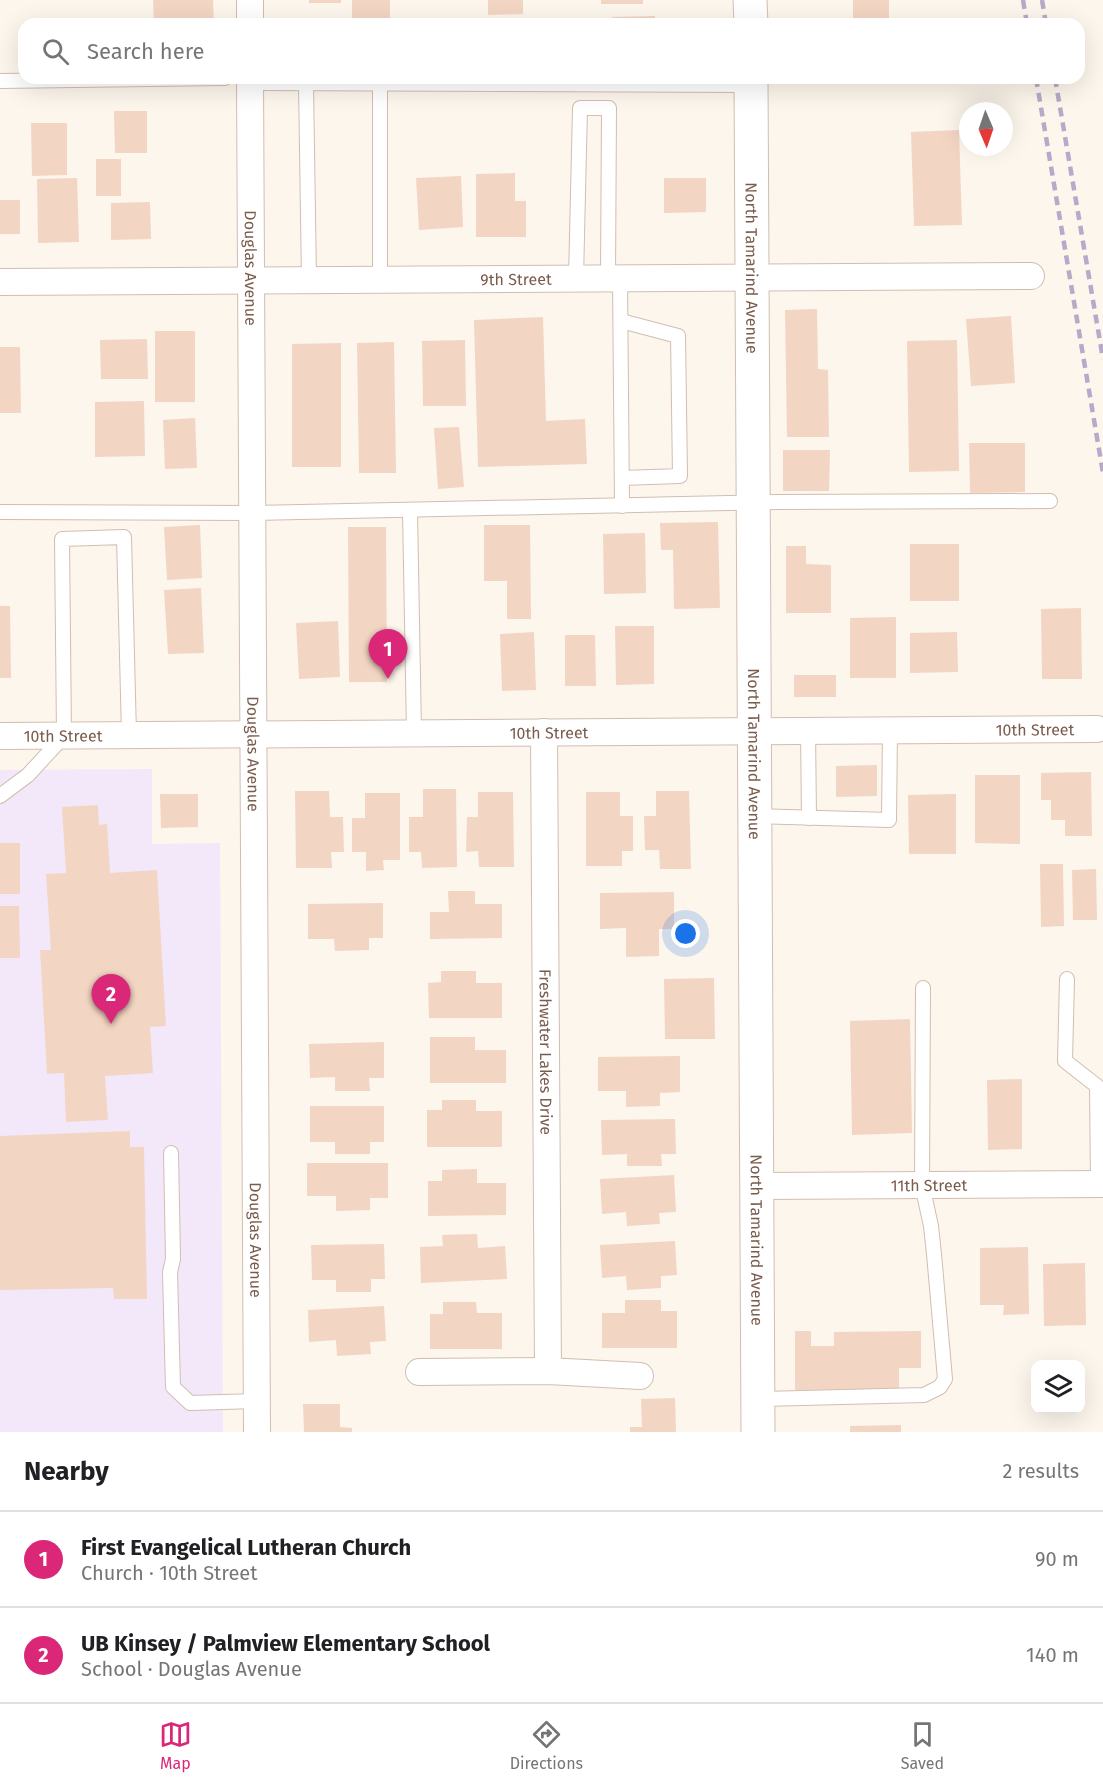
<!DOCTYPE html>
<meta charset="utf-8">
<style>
body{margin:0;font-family:"Fira Sans",sans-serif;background:#f6f6f6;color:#202124}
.controls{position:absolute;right:18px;bottom:18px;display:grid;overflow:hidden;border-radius:12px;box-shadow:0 6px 24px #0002}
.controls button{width:54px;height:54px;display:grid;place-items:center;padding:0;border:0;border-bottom:2px solid #e0e0e0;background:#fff;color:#202124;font:30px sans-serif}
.compass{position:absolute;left:959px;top:102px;width:54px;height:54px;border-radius:50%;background:#fff;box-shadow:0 6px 24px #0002;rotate:178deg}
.you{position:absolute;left:686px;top:934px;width:21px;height:21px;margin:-15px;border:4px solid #fff;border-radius:50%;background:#1a73e8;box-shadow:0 0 0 9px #1a73e833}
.badge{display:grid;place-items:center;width:39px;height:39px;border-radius:50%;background:#db2777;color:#fff;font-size:20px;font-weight:700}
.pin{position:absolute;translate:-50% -50px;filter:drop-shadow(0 2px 3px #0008)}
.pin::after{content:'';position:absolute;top:32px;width:21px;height:18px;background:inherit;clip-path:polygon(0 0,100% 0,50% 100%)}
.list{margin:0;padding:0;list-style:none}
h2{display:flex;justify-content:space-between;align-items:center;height:78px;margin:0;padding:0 24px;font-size:26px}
h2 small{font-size:20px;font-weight:400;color:#757577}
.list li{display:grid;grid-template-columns:39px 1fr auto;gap:18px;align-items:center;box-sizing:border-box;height:96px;padding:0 24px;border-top:2px solid #e0e0e0}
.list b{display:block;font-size:22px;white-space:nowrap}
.list p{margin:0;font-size:20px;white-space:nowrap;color:#757577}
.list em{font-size:20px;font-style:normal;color:#757577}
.icon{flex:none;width:33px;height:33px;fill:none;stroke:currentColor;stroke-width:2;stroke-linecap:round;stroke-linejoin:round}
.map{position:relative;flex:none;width:1103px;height:1432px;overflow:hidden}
.search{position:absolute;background:#fff;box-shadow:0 6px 24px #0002;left:18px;right:18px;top:18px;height:66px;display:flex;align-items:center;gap:15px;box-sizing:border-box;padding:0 21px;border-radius:18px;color:#757577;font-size:22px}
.sheet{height:270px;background:#fff}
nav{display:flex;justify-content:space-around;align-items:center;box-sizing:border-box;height:84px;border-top:2px solid #e0e0e0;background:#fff;font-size:16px;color:#757577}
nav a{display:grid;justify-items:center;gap:3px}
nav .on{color:#db2777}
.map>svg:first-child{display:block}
.education{fill:#f3e8fa}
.building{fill:#f3d5c3}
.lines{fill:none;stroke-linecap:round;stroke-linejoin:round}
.service-casing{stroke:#d1beb0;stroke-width:16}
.minor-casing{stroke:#d1beb0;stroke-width:28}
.tertiary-casing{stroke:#d1beb0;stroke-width:35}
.service{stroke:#fff;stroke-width:14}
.minor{stroke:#fff;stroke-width:26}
.tertiary{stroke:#fff;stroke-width:33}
.rail{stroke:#b9a8c9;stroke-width:4.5;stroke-dasharray:9 6;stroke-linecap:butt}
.labels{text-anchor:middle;stroke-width:6;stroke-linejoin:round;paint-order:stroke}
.street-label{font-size:16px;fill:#7a5c4d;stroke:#fffaf3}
</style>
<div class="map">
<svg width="1103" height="1432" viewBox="0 0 1103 1432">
<rect width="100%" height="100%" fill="#fdf6ec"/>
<path class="education" d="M152 769V844L220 843 223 1432H0V770Z"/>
<g class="building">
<path d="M153 0H213L214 24H154Z"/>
<rect x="309" y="0" width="32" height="3"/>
<rect x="352" y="0" width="38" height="24"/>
<path d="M488 0H523V14L488 15Z"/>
<rect x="601" y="0" width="42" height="4"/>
<rect x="853" y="0" width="36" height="24"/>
<path d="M655 16V24H612V17Z"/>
<path d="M114 111H147V153H115Z"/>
<path d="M31 123H67V175L32 176Z"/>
<path d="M959 130 962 225 914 226 911 132Z"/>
<rect x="96" y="159" width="25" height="37"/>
<path d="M515 173V201H526V237H476V174Z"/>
<path d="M461 176 463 227 419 230 416 178Z"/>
<path d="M77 178 79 242 38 243 37 179Z"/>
<path d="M664 178H706V212L664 213Z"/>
<rect x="0" y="200" width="20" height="34"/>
<path d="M150 202 151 239 111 240V203Z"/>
<path d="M817 309 818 369 828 370 829 437H787L785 310Z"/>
<path d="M1011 316 1015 383 971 386 966 319Z"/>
<path d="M543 317 546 421 585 419 587 464 478 467 474 320Z"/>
<rect x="155" y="331" width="40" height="71"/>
<path d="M147 339 148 379H101L100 340Z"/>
<path d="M465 340 466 406H423L422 341Z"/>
<path d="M957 340 959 471 909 472 907 341Z"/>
<path d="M394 342 396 473H359L357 343Z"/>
<path d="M341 343V467H292V344Z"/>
<path d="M0 347H20L21 413H0Z"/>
<path d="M144 401 145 456 95 457V402Z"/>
<path d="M195 418 197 468 165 469 163 420Z"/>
<path d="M459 427 464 487 438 489 434 428Z"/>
<path d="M969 443H1025V492L970 493Z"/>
<path d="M783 450H830L829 491H783Z"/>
<path d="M718 522 720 608 674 609 673 550H661L660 523Z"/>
<path d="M200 525 202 578 167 580 164 527Z"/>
<path d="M484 525H530L531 619H507V581H484Z"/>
<path d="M348 527H386L387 682H349Z"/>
<path d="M645 533 646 593 604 594 603 534Z"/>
<rect x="910" y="544" width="49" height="57"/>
<path d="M786 546H806V564L831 565V613H786Z"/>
<path d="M201 588 204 653 168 654 164 590Z"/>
<path d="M0 606H10L11 678H0Z"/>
<path d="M1081 608 1082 679H1042L1041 609Z"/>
<path d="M896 617V678H850V618Z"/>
<path d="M338 621 340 677 299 679 296 623Z"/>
<path d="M615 626H654V684L616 685Z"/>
<path d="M534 632 536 690 502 691 500 634Z"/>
<path d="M957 632 958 672 910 673V633Z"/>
<path d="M565 635H595L596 686H565Z"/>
<rect x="794" y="675" width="42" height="22"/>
<path d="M877 765V796L836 797V766Z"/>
<path d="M1091 772 1092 836H1065V820H1051V800H1041V773Z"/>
<path d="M975 775H1020V844L975 843Z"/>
<path d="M423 789H456L457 867 422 868 421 852H409V817H423Z"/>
<path d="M295 791H329L330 817H343L344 852H331L332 868H296Z"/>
<path d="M656 791H689L691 869H660L659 850H645L644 816H656Z"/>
<path d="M478 792H513L514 867H479L478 851 466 852 467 817H478Z"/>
<path d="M586 792H620V816H633V851H622V866H586Z"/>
<path d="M365 793H400V860H383L384 870 366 871V852H352V818H365Z"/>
<path d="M160 794H198V827L161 828Z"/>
<path d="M956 794V854H909L908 795Z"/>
<path d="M98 805 99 825 107 824 110 873 157 870 166 1026 150 1027 153 1073 105 1076 108 1120 66 1122 64 1073 47 1074 40 950H51L46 874 66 873 62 807Z"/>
<rect x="0" y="843" width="20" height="51"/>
<path d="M1040 864H1063L1064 926 1041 927Z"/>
<path d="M1096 869 1097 920H1073L1072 870Z"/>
<path d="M448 891H475V904H502V938L430 939V912H449Z"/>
<path d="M674 892V929H659V956L626 957V928L600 929V893Z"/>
<path d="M383 903V938H369V950L335 951 334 939H308V904Z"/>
<path d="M0 906H19L20 958H0Z"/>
<path d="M441 971H476V983H502V1018H429L428 983 441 982Z"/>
<path d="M714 978 715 1039H665L664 979Z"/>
<path d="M910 1019 912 1133 852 1135 850 1021Z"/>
<path d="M430 1037H475V1050H506V1083H430Z"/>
<path d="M384 1042V1078H369L370 1091H335V1077L310 1078 309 1044Z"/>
<path d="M680 1056V1092L660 1093V1106L626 1107V1091H598V1057Z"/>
<path d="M1022 1079V1149L988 1150 987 1080Z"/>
<path d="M442 1100H476V1111H502V1147H427V1110H442Z"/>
<path d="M310 1106H384V1142H370V1154H335V1142H310Z"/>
<path d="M675 1119 676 1154H661L662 1166H627V1154L602 1155 601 1120Z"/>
<path d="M130 1131V1147H144L147 1299H114L113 1288 0 1290V1136Z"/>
<path d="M307 1163H388V1198H370V1210L336 1211V1196H307Z"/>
<path d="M477 1169V1183H506V1215L428 1216V1181H442V1170Z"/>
<path d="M674 1175 676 1212 659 1213 660 1224 627 1226 626 1212 602 1214 600 1179Z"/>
<path d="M477 1234 478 1248 505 1246 507 1279 421 1283 420 1247 443 1246 442 1235Z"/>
<path d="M675 1241 677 1275 661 1276V1288L627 1290 626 1276 602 1278 600 1245Z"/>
<path d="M384 1244 385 1279H371V1292H336V1280H312L311 1245Z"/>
<path d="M1028 1247 1029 1314 1003 1315 1004 1305H980V1248Z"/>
<path d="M1085 1263 1086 1325 1044 1326 1043 1264Z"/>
<path d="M625 1300H661V1311H677V1348H602V1313H625Z"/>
<path d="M443 1302H476L477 1313H502V1349H430V1314H443Z"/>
<path d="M384 1306 386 1341 370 1342 371 1354 337 1356 336 1340 309 1342 308 1310Z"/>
<path d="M795 1331H811V1346H834V1332L921 1331V1368H899V1389L795 1390Z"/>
<path d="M675 1398 676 1432H630V1427H642L641 1399Z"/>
<path d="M303 1404H340V1427L352 1428V1432H304Z"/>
<path d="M901 1425V1432H850V1426Z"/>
</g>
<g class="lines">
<defs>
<g id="service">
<path d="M0 81 225 78"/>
<path d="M250 83 751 85"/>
<path d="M306 83 309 281"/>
<path d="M620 278 622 506"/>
<path d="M576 279 580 108H609L608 278"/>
<path d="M380 280V84"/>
<path d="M621 321 678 336 680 476 622 478"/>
<path d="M410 510 414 733"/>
<path d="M0 512 252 513 779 502 1050 501"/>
<path d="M808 730 809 818"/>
<path d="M0 796 28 775 64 736 62 539 124 537 129 735"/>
<path d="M755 816 889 820 890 730"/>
<path d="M1067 979 1065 1061 1097 1086 1098 1184"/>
<path d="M171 1153 173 1259 170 1272 173 1387 190 1403 256 1401"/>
<path d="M758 1399 924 1395 940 1387 945 1379 934 1254 931 1226 922 1185 923 988"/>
</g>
<g id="minor">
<path d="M250 0V24"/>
<path id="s1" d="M250 78 257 1432"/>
<path id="s2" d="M0 282 1031 276"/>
<path id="s3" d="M544 732 548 1371"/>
<path id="s4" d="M0 736 1097 729"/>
<path id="s5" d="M757 1186 1103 1184"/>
<path d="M419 1372 548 1371 640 1376"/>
</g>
<g id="tertiary">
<path d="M750 0 751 24"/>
<path id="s6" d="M751 78 758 1432"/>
</g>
</defs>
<use href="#service" class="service-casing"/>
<use href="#minor" class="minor-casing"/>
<use href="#tertiary" class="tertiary-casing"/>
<use href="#service" class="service"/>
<use href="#minor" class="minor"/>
<use href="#tertiary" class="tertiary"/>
<g class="rail">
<path d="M1023 0 1027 24"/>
<path d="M1042 0 1046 24"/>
<path d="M1036 78 1103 473"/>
<path d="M1055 78 1103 359"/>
</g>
</g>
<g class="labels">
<g class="street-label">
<text dy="6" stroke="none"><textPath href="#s1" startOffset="190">Douglas Avenue</textPath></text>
<text dy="6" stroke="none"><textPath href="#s6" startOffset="190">North Tamarind Avenue</textPath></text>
<text dy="6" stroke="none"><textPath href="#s2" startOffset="516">9th Street</textPath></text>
<text dy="6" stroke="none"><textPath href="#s4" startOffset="1035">10th Street</textPath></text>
<text dy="6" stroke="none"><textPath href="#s4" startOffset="549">10th Street</textPath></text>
<text dy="6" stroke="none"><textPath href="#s4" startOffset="63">10th Street</textPath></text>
<text dy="6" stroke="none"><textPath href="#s1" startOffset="676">Douglas Avenue</textPath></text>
<text dy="6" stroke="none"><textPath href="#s6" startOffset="676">North Tamarind Avenue</textPath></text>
<text dy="6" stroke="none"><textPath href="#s3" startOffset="320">Freshwater Lakes Drive</textPath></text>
<text dy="6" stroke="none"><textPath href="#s5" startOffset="172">11th Street</textPath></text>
<text dy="6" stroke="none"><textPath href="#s1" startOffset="1162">Douglas Avenue</textPath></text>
<text dy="6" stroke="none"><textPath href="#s6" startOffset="1162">North Tamarind Avenue</textPath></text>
</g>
</g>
</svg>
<div class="controls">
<button><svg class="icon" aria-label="layers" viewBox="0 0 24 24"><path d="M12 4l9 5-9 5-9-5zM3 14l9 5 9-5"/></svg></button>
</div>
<svg class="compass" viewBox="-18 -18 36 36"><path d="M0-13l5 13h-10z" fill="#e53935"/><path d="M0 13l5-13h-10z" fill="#757577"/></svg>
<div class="you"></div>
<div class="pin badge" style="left:388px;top:679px">1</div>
<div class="pin badge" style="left:111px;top:1024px">2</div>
<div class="search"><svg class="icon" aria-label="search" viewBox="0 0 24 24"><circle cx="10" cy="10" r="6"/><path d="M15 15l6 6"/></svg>Search here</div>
</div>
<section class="sheet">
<h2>Nearby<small>2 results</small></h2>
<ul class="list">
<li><span class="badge">1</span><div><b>First Evangelical Lutheran Church</b><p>Church · 10th Street</p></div><em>90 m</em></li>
<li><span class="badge">2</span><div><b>UB Kinsey / Palmview Elementary School</b><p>School · Douglas Avenue</p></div><em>140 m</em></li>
</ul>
</section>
<nav>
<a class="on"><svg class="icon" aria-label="map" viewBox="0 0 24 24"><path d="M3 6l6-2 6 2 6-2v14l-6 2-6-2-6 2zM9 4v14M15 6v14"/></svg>Map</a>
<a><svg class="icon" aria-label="directions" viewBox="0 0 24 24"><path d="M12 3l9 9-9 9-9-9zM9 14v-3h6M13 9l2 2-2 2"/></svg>Directions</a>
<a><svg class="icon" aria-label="saved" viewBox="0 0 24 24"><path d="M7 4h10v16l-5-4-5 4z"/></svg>Saved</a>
</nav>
